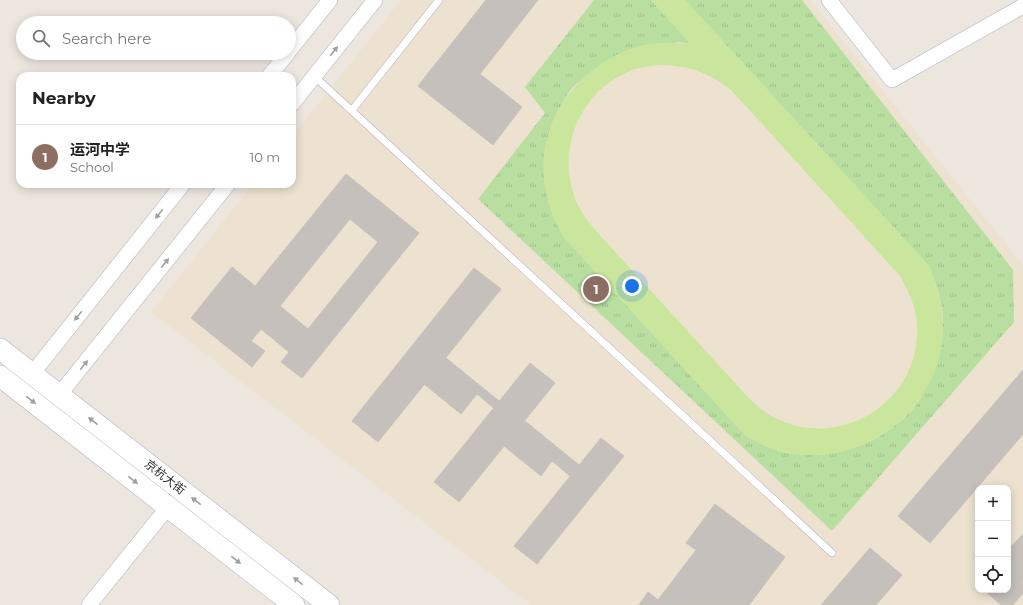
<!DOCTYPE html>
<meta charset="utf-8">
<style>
body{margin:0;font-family:Montserrat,"Noto Sans SC",sans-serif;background:#f6f6f6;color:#222}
.controls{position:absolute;right:12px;bottom:12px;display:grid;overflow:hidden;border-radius:8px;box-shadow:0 2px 10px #0003}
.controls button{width:36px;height:36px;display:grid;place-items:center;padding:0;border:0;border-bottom:1px solid #e0e0e0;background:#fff;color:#222;font:20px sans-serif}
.you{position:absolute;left:632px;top:286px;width:14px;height:14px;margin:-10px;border:3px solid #fff;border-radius:50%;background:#1a73e8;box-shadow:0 0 0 6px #1a73e833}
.badge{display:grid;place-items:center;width:26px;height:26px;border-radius:50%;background:#db2777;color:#fff;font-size:13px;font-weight:700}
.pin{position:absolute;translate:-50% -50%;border:2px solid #fff;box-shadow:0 1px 4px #0006}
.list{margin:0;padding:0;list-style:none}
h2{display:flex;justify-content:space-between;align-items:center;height:52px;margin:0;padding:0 16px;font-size:17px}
h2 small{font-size:13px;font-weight:400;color:#767676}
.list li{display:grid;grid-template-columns:26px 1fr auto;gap:12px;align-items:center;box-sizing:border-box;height:64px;padding:0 16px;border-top:1px solid #e0e0e0}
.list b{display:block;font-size:15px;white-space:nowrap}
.list p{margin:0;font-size:13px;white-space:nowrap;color:#767676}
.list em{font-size:13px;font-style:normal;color:#767676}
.icon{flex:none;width:22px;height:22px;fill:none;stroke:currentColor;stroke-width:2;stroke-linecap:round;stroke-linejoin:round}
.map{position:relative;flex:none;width:1023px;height:605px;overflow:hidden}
.search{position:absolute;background:#fff;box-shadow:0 2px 10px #0003;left:16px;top:16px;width:280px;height:44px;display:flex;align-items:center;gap:10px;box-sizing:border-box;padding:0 14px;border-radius:22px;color:#767676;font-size:15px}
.panel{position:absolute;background:#fff;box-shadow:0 2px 10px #0003;left:16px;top:72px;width:280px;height:116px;border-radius:12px}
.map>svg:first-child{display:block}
.education{fill:#ede2d0;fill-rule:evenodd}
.grass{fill:url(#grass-tufts)}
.pitch{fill:#cae69c;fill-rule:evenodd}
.building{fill:#c5c0bc;stroke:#c8c2b9;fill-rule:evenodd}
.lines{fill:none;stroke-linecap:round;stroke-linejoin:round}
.service-casing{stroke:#b0b2bb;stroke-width:8}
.minor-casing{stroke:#b0b2bb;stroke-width:16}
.secondary-casing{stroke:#b0b2bb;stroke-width:22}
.service{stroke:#fff;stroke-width:7}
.minor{stroke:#fff;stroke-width:15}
.secondary{stroke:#fff;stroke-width:21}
.oneway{fill:#a0a0a0}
.labels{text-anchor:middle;stroke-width:4;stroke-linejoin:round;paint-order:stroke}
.street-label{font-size:12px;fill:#2c2c2c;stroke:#fff}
</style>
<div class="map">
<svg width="1023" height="605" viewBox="0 0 1023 605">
<defs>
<pattern id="grass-tufts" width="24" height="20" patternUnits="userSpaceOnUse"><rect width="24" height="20" fill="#b8dfa0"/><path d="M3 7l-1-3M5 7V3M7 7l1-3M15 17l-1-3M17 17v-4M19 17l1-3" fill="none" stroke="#9ec08a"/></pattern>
</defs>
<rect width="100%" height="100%" fill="#ede6df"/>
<path class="education" d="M401 0H810L1023 265V605H531L151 312 253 184H292V136ZM978 488H1008V590H978Z"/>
<path class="grass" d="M594 0H651L691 44 678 42C656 51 633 61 610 70 600 74 588 77 579 82 572 86 566 97 562 104 536 148 539 193 564 237L745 435C760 444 777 452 795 454 836 458 874 446 904 418 910 412 917 405 921 397 927 388 929 371 933 360 936 349 943 332 943 322 943 302 936 284 929 266L685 0H802L1013 270 1014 322 832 531 478 199 545 113 525 87Z"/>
<path class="pitch" d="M651 0H685L929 266C939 291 946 316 942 343 932 413 866 463 796 454 777 452 761 444 745 435L564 237C558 227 552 216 549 204 528 135 572 65 640 46 657 41 674 43 691 44ZM660 65C689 66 708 72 731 90L900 276C911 295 919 315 917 336 913 409 832 452 770 415 761 410 754 403 747 396L597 232C590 224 583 215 578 205 554 154 578 92 630 71 640 67 650 66 660 65Z"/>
<g class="building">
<path d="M486 0H538L480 74 522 107 493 145 418 86Z"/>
<path d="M346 174 419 233 302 378 281 362 289 352 261 329 272 316 264 309 272 300 255 286ZM350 219 378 242 308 329 280 306Z"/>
<path d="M232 267 272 300 264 309 272 316 251 341 265 351 252 367 191 318Z"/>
<path d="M474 268 501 289 378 442 352 421Z"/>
<path d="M446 358 499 401 494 408 477 394 461 414 424 384Z"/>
<path d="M530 363 555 383 459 502 434 482Z"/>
<path d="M1023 370V434L930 543 898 516Z"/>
<path d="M525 421 579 465 570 476 552 461 541 476 504 446Z"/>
<path d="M601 438 624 456 537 564 514 546Z"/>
<path d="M715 504 785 557 749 605H639L648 592 658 600 696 550 686 543Z"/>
<path d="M1023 534V581L1022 582 1023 584V593L1013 605H1001L984 590H1008V557L1011 553 1008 550Z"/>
<path d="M870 548 902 575 876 605H821Z"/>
</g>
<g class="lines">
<defs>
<g id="service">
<path d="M314 76 832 553"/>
<path d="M352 110 439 0"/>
</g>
<g id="minor">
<path d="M829 0 892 80 1023 6"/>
<path d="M289 51 330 0"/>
<path d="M269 76 288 53"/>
<path d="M292 104 375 0"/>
<path d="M32 374 183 184"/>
<path d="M59 395 228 184"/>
<path d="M89 605 168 507"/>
</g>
<g id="secondary">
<path d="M0 349 329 605"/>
<path d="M0 376 294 605"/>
</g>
</defs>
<use href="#service" class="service-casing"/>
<use href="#minor" class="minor-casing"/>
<use href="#secondary" class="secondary-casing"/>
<use href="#service" class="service"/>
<use href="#minor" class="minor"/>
<use href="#secondary" class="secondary"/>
</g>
<defs><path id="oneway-solid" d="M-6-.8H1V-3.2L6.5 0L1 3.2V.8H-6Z"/></defs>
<g class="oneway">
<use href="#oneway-solid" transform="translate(334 51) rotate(-51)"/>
<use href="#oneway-solid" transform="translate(159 214) rotate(129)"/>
<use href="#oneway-solid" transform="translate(165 263) rotate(-51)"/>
<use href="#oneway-solid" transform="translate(78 316) rotate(129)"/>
<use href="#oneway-solid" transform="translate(84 365) rotate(-51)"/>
<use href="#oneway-solid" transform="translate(31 400) rotate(38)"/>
<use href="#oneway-solid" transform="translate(93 421) rotate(-142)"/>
<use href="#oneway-solid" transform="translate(133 480) rotate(38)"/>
<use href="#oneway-solid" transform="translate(196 501) rotate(-142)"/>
<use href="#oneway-solid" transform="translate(236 560) rotate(38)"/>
<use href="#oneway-solid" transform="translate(298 581) rotate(-142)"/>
</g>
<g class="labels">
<g class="street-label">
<text transform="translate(165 477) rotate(38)" y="4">京杭大街</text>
</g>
</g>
</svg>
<div class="controls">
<button>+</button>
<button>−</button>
<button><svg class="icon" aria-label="locate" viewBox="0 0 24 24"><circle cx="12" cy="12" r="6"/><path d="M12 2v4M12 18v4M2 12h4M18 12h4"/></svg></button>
</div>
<div class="you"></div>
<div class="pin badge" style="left:596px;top:289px;background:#8d6e63">1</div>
<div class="search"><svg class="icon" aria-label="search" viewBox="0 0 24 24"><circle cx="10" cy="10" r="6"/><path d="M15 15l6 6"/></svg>Search here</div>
<section class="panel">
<h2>Nearby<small></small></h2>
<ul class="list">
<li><span class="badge" style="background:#8d6e63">1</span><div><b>运河中学</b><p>School</p></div><em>10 m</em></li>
</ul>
</section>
</div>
